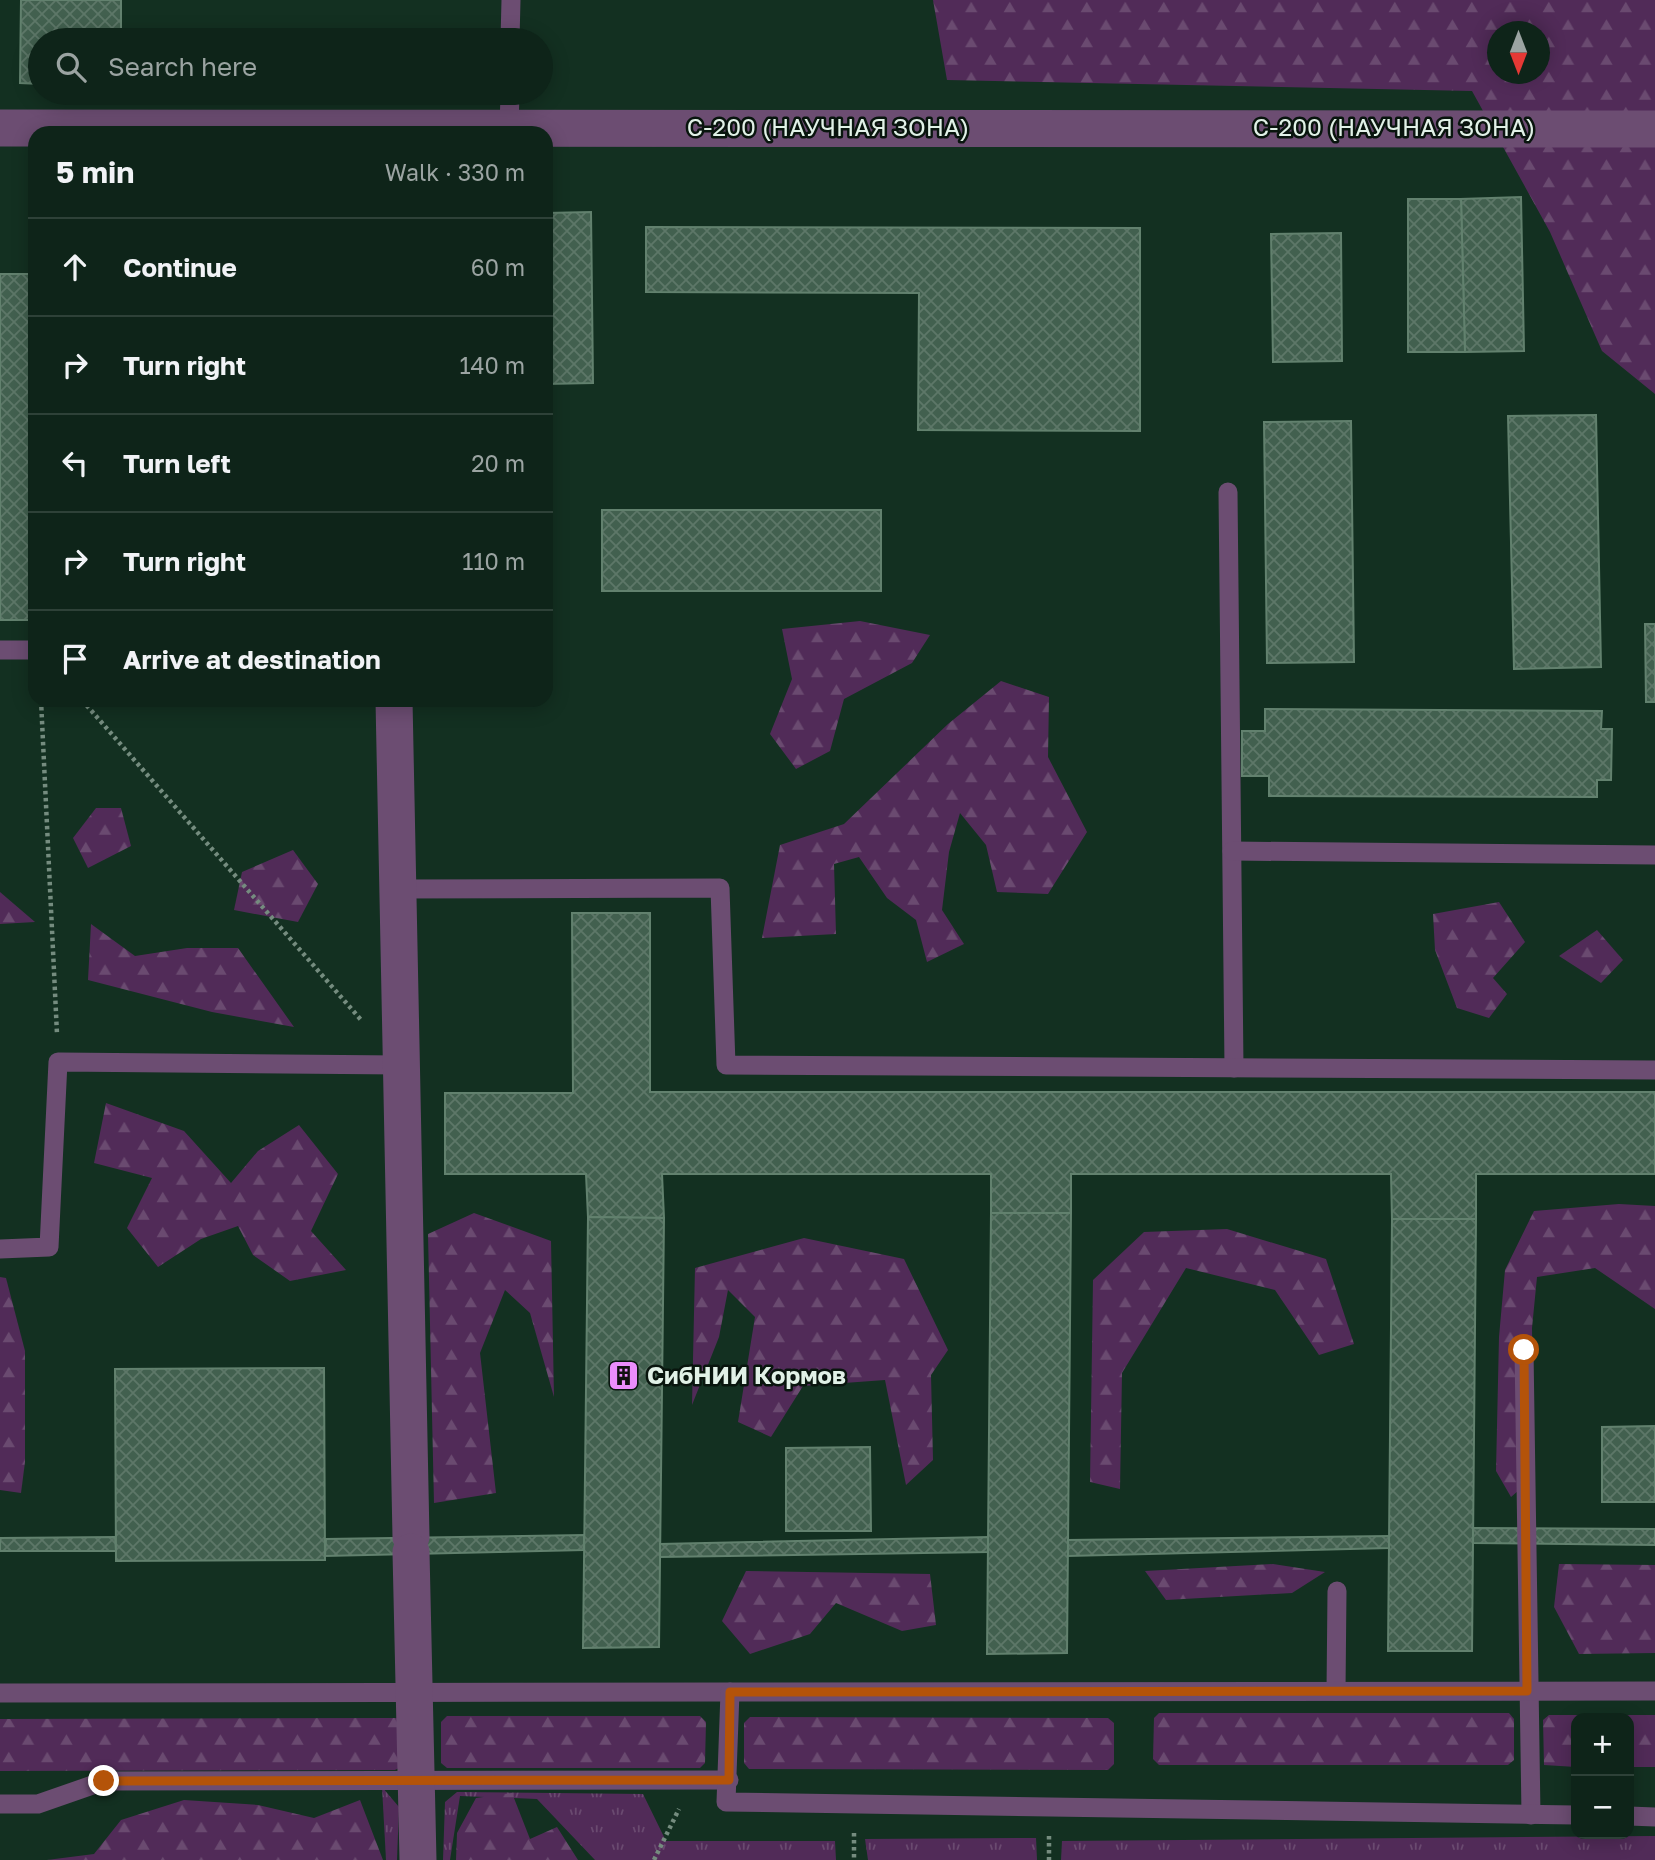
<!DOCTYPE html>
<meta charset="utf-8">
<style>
body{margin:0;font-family:"Golos Text",sans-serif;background:#172c22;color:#f1f3f6}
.controls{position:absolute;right:21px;bottom:21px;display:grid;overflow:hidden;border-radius:14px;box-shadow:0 4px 18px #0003}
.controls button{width:63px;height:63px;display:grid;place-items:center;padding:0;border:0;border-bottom:2px solid #2e4138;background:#0e2419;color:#f1f3f6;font:35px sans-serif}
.compass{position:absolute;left:1487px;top:21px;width:63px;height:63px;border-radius:50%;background:#0e2419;box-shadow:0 4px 18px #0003;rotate:180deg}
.stop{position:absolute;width:21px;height:21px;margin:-16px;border:5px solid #b45309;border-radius:50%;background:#fff}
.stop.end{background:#b45309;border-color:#fff;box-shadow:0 2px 7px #0008}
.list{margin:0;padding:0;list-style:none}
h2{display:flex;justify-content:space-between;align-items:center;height:91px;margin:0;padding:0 28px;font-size:30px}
h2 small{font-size:23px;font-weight:400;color:#9ba4a2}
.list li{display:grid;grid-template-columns:46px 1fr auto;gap:21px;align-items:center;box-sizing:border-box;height:98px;padding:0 28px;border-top:2px solid #2e4138}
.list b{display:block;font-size:26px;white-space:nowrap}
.list em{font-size:23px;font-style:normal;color:#9ba4a2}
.icon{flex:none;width:38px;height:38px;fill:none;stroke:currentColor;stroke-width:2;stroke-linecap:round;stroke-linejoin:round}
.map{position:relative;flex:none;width:1655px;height:1860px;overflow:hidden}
.search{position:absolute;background:#0e2419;box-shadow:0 4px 18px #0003;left:28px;top:28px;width:525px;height:77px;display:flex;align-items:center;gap:18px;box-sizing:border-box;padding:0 24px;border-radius:38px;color:#9ba4a2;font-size:26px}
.panel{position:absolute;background:#0e2419;box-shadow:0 4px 18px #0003;left:28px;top:126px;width:525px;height:581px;border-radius:21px}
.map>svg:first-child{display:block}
.grass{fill:url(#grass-tufts)}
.forest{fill:url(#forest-firs);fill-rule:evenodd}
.building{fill:url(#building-cross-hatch);stroke:#62816e;stroke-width:2}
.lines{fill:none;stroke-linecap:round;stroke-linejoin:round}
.path{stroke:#758c7f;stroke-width:4.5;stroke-dasharray:3.5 3.5;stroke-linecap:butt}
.lane{stroke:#6c4d72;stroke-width:19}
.street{stroke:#6c4d72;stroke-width:37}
.route{stroke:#b45309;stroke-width:9}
.labels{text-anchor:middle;stroke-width:5;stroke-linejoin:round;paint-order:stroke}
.street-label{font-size:24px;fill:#e1f1e7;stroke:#09150e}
.poi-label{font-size:24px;font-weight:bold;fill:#e1f1e7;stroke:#09150e;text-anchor:start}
</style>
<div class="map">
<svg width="1655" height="1860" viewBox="0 0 1655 1860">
<defs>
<pattern id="grass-tufts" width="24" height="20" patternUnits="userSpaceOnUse" patternTransform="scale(1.75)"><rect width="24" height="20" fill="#512b58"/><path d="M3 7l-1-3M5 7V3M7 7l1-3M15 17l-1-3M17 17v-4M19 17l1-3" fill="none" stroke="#6a4a70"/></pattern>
<pattern id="forest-firs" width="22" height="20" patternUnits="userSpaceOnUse" patternTransform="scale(1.75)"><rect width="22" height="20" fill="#512b58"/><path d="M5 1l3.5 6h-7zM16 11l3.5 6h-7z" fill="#6a4a70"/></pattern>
<pattern id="building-cross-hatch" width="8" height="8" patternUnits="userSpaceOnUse" patternTransform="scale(1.75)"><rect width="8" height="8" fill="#42604f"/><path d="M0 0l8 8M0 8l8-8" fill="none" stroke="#5d7768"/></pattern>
</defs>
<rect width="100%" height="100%" fill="#133021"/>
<g class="grass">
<path d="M382 1787 399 1807 397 1860H386Z"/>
<path d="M457 1792 643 1794 666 1841H835L836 1860H595L537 1799 460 1796 450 1860H443L445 1802Z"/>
<path d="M1655 1836V1860H1061L1062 1841Z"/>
<path d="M1036 1838 1037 1860H868L865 1839Z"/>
</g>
<g class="forest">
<path d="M933 0H1655V394L1602 351 1550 232 1472 91 947 80ZM1498 32H1540V74H1498Z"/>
<path d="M860 621 930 635 912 663 844 699 830 751 796 769 770 734 792 679 782 629Z"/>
<path d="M1001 681 1049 697 1048 757 1087 832 1048 894 997 892 986 845 960 813 949 852 942 910 964 944 927 962 916 920 887 898 859 857 834 864 836 934 762 938 780 845 844 824 948 724Z"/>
<path d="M96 808H121L131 846 88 868 73 838Z"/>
<path d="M293 850 318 884 298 922 234 910 242 872Z"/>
<path d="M0 892 35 922 0 924Z"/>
<path d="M1499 902 1525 942 1493 978 1507 994 1489 1018 1457 1008 1435 950 1433 914Z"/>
<path d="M91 924 135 956 187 948H238L294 1027 212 1012 88 980Z"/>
<path d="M1597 930 1623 960 1601 983 1559 956Z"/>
<path d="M106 1103 184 1131 231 1183 258 1151 299 1125 338 1174 311 1231 346 1270 290 1281 253 1255 238 1226 201 1239 158 1267 127 1228 152 1178 94 1163Z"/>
<path d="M1619 1204 1655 1206V1309L1595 1268 1537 1277 1532 1328 1534 1477 1511 1497 1496 1471 1499 1337 1505 1270 1534 1211Z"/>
<path d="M474 1213 551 1241 554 1397 530 1313 505 1290 480 1353 496 1493 434 1503 428 1234Z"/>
<path d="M1227 1229 1326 1259 1354 1344 1319 1355 1275 1290 1186 1268 1122 1373 1120 1489 1090 1482 1093 1280 1144 1232Z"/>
<path d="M804 1238 904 1259 948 1350 931 1375 933 1460 906 1485 885 1380 803 1386 771 1437 738 1422 755 1317 728 1290 719 1337 692 1405 695 1268Z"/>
<path d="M0 1277 6 1278 25 1351V1462L21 1493 0 1490Z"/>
<path d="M1273 1564 1325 1572 1292 1593 1166 1600 1145 1571Z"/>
<path d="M1559 1564 1655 1565V1653L1579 1654 1554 1607Z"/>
<path d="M746 1571 930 1574 936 1625 902 1631 836 1603 810 1634 750 1654 722 1621Z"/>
<path d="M1159 1713H1509L1514 1719V1760L1508 1765H1159L1153 1759 1154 1718Z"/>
<path d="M1549 1715H1655V1767H1629V1718H1576V1767L1544 1765 1543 1720Z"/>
<path d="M447 1716H700L706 1722 705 1763 700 1768H447L441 1763V1722Z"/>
<path d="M750 1717 1108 1718 1114 1723V1764L1108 1770 749 1769 744 1763V1723Z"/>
<path d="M396 1718 400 1719 399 1768 395 1770 0 1771V1719Z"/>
<path d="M512 1793 530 1839 557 1827 578 1860H456L457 1833 476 1798Z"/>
<path d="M184 1800 258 1805 314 1818 360 1800 383 1860H47L94 1854 121 1820Z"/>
</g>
<g class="building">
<path d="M21 0H121V40H40V84L20 83Z"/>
<path d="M1521 197 1524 351 1465 352 1461 199Z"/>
<path d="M1408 199H1461L1465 352H1408Z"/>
<path d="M591 212 593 383 546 384V213Z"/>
<path d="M646 227 1140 228V431L918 430 919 293 646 292Z"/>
<path d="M1341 233 1342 361 1273 362 1271 234Z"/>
<rect x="0" y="274" width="35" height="346"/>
<path d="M1596 415 1601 667 1514 669 1508 416Z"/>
<path d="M1351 421 1354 662 1267 663 1264 422Z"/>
<rect x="602" y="510" width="279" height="81"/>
<path d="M1645 624H1655V702H1646Z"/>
<path d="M1265 709 1602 711 1601 729H1612L1611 780H1597V797L1269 796V776H1242V731H1265Z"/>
<path d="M572 913H650V1092H1655V1174H1476V1219H1392L1391 1174H1071V1213H991V1174H662L664 1218 588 1217 586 1174H445V1093H573Z"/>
<path d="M991 1213H1071L1067 1653 987 1654Z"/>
<path d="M588 1217 664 1218 659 1647 583 1648Z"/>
<path d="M1392 1219H1476L1472 1651H1388Z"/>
<path d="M324 1368 325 1560 116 1561 115 1369Z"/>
<path d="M1655 1426V1502H1602V1427Z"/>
<path d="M870 1447 871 1531H786V1448Z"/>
<path d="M1473 1528 1655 1529V1545L1473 1543Z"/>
<path d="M584 1535V1550L325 1556 326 1539Z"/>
<path d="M1389 1536V1548L1068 1556V1540Z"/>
<path d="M115 1537 116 1551H0V1538Z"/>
<path d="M988 1537V1552L660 1557V1544Z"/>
</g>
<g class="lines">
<g class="path">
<path d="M41 700 57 1034"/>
<path d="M82 700 362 1021"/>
<path d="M854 1833V1860"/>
<path d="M1049 1836V1860"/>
<path d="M654 1860 679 1809"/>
</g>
<g class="lane">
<path d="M510 40 511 0"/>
<path d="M509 128 510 93"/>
<path d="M1228 492 1234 1068"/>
<path d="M0 650H35"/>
<path d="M1232 851 1655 855"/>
<path d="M397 889 720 888 726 1065 1655 1070"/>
<path d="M0 1249 49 1247 58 1062 401 1065"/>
<path d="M1524 1350 1531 1815"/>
<path d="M1336 1691 1337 1591"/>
<path d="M0 1693 730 1692"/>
<path d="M0 1804H38L104 1781 729 1780"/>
<path d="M1576 1815 726 1802 730 1692 1655 1691"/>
<path d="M1629 1816 1655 1817"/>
</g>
<g class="street">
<path d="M0 128 1655 129"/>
<path d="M394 700 411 1537"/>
<path d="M411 1552 418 1860"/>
</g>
</g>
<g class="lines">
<path class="route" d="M104 1781 729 1780 730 1692 1527 1691 1524 1350"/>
</g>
<defs>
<symbol id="building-square" viewBox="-11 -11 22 22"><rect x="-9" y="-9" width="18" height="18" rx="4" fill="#eb8dfc" stroke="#09150e"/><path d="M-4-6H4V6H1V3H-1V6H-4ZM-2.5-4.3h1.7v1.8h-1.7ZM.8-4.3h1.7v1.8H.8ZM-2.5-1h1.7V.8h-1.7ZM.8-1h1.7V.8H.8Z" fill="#111"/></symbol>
</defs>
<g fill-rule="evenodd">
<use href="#building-square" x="606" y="1358" width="35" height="35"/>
</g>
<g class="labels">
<g class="street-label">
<text x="828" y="136">С-200 (НАУЧНАЯ ЗОНА)</text>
<text x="1394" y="136">С-200 (НАУЧНАЯ ЗОНА)</text>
</g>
<g class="poi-label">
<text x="647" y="1384">СибНИИ Кормов</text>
</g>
</g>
</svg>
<div class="controls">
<button>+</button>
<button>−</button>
</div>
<svg class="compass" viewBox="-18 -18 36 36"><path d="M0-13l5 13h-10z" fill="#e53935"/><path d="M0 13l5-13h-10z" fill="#9ba4a2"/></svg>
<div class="stop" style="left:1524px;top:1350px"></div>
<div class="stop end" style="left:104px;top:1781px"></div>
<div class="search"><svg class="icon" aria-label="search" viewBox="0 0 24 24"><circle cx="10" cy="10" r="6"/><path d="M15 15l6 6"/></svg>Search here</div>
<section class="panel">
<h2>5 min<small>Walk · 330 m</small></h2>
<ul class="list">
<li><svg class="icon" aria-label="ahead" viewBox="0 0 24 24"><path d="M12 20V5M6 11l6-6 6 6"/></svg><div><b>Continue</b></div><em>60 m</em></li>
<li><svg class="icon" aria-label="right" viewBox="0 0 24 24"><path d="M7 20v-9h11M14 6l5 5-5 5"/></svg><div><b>Turn right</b></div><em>140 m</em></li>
<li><svg class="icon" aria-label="left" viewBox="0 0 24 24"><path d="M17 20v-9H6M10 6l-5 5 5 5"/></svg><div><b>Turn left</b></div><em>20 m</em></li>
<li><svg class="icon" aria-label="right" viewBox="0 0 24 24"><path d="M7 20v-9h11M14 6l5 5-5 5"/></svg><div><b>Turn right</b></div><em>110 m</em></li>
<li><svg class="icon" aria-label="arrive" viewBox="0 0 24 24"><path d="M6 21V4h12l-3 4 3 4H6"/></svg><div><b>Arrive at destination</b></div></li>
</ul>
</section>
</div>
